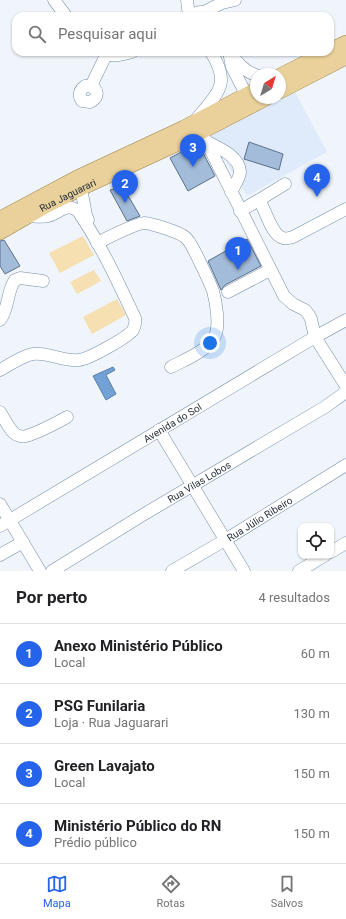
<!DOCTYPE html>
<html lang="pt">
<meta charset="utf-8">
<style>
body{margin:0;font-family:Roboto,sans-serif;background:#f6f6f6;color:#202124}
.controls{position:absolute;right:12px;bottom:12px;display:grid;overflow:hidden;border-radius:8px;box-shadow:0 1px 3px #0004}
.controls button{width:36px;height:36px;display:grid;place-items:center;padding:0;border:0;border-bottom:1px solid #e0e0e0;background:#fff;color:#202124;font:20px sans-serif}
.compass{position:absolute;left:250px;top:68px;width:36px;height:36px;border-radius:50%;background:#fff;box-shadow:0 1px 3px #0004;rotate:38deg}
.you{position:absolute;left:210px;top:343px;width:14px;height:14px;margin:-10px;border:3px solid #fff;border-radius:50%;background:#1a73e8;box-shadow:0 0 0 6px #1a73e833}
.badge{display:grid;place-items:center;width:26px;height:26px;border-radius:50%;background:#2563eb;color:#fff;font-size:13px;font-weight:700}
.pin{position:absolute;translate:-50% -33px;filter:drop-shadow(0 1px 2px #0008)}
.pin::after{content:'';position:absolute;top:21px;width:14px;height:12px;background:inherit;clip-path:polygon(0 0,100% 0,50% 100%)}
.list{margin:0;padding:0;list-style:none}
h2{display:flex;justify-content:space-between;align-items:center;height:52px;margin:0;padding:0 16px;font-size:17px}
h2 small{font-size:13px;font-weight:400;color:#757577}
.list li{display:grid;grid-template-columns:26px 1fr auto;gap:12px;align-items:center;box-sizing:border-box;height:60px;padding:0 16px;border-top:1px solid #e0e0e0}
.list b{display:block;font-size:15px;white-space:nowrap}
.list p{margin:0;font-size:13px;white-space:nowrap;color:#757577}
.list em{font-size:13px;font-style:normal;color:#757577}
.icon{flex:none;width:22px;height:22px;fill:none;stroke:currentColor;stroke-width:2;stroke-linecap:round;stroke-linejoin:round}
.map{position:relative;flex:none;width:346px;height:571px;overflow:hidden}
.search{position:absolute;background:#fff;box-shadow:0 1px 3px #0004;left:12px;right:12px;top:12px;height:44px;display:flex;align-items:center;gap:10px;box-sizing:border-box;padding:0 14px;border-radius:12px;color:#757577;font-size:15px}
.sheet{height:292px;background:#fff}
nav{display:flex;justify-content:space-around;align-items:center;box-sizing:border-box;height:56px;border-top:1px solid #e0e0e0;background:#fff;font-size:11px;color:#757577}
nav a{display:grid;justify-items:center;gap:2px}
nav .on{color:#2563eb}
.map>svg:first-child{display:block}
.built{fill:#dfebfa}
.green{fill:#f6dfb1}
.water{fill:#72a1d6;stroke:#5b7fa8}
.building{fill:#a3bcd9;stroke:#59708b}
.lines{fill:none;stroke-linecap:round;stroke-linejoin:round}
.minor-casing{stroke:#758da9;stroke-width:13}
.major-casing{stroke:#9c844e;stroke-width:16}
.minor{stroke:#fff;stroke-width:12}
.major{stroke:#ead19b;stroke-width:15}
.labels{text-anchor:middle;stroke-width:3;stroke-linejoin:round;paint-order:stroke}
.street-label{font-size:10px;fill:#26303b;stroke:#fff}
</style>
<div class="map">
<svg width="346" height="571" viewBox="0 0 346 571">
<rect width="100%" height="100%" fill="#eff5fb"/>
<path class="built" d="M293 88 327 152 247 196 208 132 274 98H280Z"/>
<g class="green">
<path d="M83 236 94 255 60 273 49 253Z"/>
<path d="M94 270 101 281 77 294 70 282Z"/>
<path d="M117 299 126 315 92 334 83 317Z"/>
</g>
<path class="water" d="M113 367 115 370 106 375 116 394 106 400 93 376Z"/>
<g class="building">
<path d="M249 142 283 154 279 170 244 159Z"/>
<path d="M198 143 215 176 188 191 170 158Z"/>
<path d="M123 187 140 216 127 221 110 190Z"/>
<path d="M247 239 261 266 225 285 221 290 208 261Z"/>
<path d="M4 240 20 266 5 274 0 266V241Z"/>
</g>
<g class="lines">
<defs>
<g id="minor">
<path d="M54 0 66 16"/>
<path d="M187 0 189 16"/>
<path d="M204 12 222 3 235 0"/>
<path d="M192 16C198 11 204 11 210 16"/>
<path d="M103 52C111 59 123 54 132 52"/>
<path d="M229 52 232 67 250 102"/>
<path d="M230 53C237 62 245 72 256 75"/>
<path d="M85 86C98 85 101 97 90 102L82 101 80 97C79 93 81 89 85 86Z"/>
<path d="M91 86 106 55"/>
<path d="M195 121C203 110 222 93 221 79 221 69 216 60 211 52"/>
<path d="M201 131 284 296 293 304 305 310 309 315 311 319 315 337 346 386"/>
<path d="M205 141C217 147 240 156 240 172 240 178 234 186 231 192"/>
<path d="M81 188 86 215 88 220"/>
<path d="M259 200 285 184"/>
<path d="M240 211 259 200C266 210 271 235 283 238 286 239 289 238 293 237L346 209"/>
<path d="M97 243C107 238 136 223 145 223 153 224 179 232 185 237 191 242 194 251 198 258 203 269 209 280 213 291 216 302 220 325 215 336 208 351 184 360 171 367"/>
<path d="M228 292 270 270"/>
<path d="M0 320C9 309 7 290 15 280L20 278 43 281"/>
<path d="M0 370C9 365 24 355 33 354 48 352 64 362 79 360 89 359 128 337 133 330 135 326 136 322 135 318 118 282 101 245 78 211 66 202 60 213 48 216 42 218 34 216 28 216"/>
<path d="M0 412C4 418 9 429 14 433 17 436 22 437 26 436 40 432 54 424 67 417"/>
<path d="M159 430 244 571"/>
<path d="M0 504 40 571"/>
<path id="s1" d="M0 526 315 337 346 320"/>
<path d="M331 552 346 543"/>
<path d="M0 555 23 542"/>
<path id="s2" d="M52 571 141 516 325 407 346 392"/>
<path id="s3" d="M172 571 225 540 346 465"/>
<path d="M299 571 324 556"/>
</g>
<g id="major">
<path d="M330 51 346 43"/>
<path d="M280 76 327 52"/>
<path d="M280 91 346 57"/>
<path d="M0 219 77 178 184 128 256 90"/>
<path id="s4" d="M0 232 45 206 81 188 183 141 266 98"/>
</g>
</defs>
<use href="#minor" class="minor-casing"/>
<use href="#major" class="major-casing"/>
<use href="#minor" class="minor"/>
<use href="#major" class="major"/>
</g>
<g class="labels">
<g class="street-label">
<text dy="4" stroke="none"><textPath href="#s4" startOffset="77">Rua Jaguarari</textPath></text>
<text dy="4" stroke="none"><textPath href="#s1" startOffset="201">Avenida do Sol</textPath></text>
<text dy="4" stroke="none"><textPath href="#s2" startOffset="172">Rua Vilas Lobos</textPath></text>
<text dy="4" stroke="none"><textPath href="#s3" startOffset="102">Rua Júlio Ribeiro</textPath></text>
</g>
</g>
</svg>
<div class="controls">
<button><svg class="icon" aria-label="locate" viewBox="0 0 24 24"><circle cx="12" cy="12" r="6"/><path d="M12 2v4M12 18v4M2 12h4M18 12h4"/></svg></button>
</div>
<svg class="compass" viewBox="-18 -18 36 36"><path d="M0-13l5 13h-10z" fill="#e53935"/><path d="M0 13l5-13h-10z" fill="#757577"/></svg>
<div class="you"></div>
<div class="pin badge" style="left:238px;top:270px">1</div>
<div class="pin badge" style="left:125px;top:203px">2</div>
<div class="pin badge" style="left:193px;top:167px">3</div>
<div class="pin badge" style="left:317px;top:197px">4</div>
<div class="search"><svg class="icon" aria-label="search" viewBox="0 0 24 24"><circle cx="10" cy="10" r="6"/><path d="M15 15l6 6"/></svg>Pesquisar aqui</div>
</div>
<section class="sheet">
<h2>Por perto<small>4 resultados</small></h2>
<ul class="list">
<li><span class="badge">1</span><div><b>Anexo Ministério Público</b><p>Local</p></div><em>60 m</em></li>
<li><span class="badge">2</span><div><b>PSG Funilaria</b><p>Loja · Rua Jaguarari</p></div><em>130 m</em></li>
<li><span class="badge">3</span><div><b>Green Lavajato</b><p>Local</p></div><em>150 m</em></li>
<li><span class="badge">4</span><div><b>Ministério Público do RN</b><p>Prédio público</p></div><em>150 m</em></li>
</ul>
</section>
<nav>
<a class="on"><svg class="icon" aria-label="map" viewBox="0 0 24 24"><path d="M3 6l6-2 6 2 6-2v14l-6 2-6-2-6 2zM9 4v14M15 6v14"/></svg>Mapa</a>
<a><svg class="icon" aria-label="directions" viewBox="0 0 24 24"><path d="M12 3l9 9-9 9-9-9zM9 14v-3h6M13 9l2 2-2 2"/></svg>Rotas</a>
<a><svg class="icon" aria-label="saved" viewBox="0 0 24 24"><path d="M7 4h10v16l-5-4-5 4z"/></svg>Salvos</a>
</nav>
